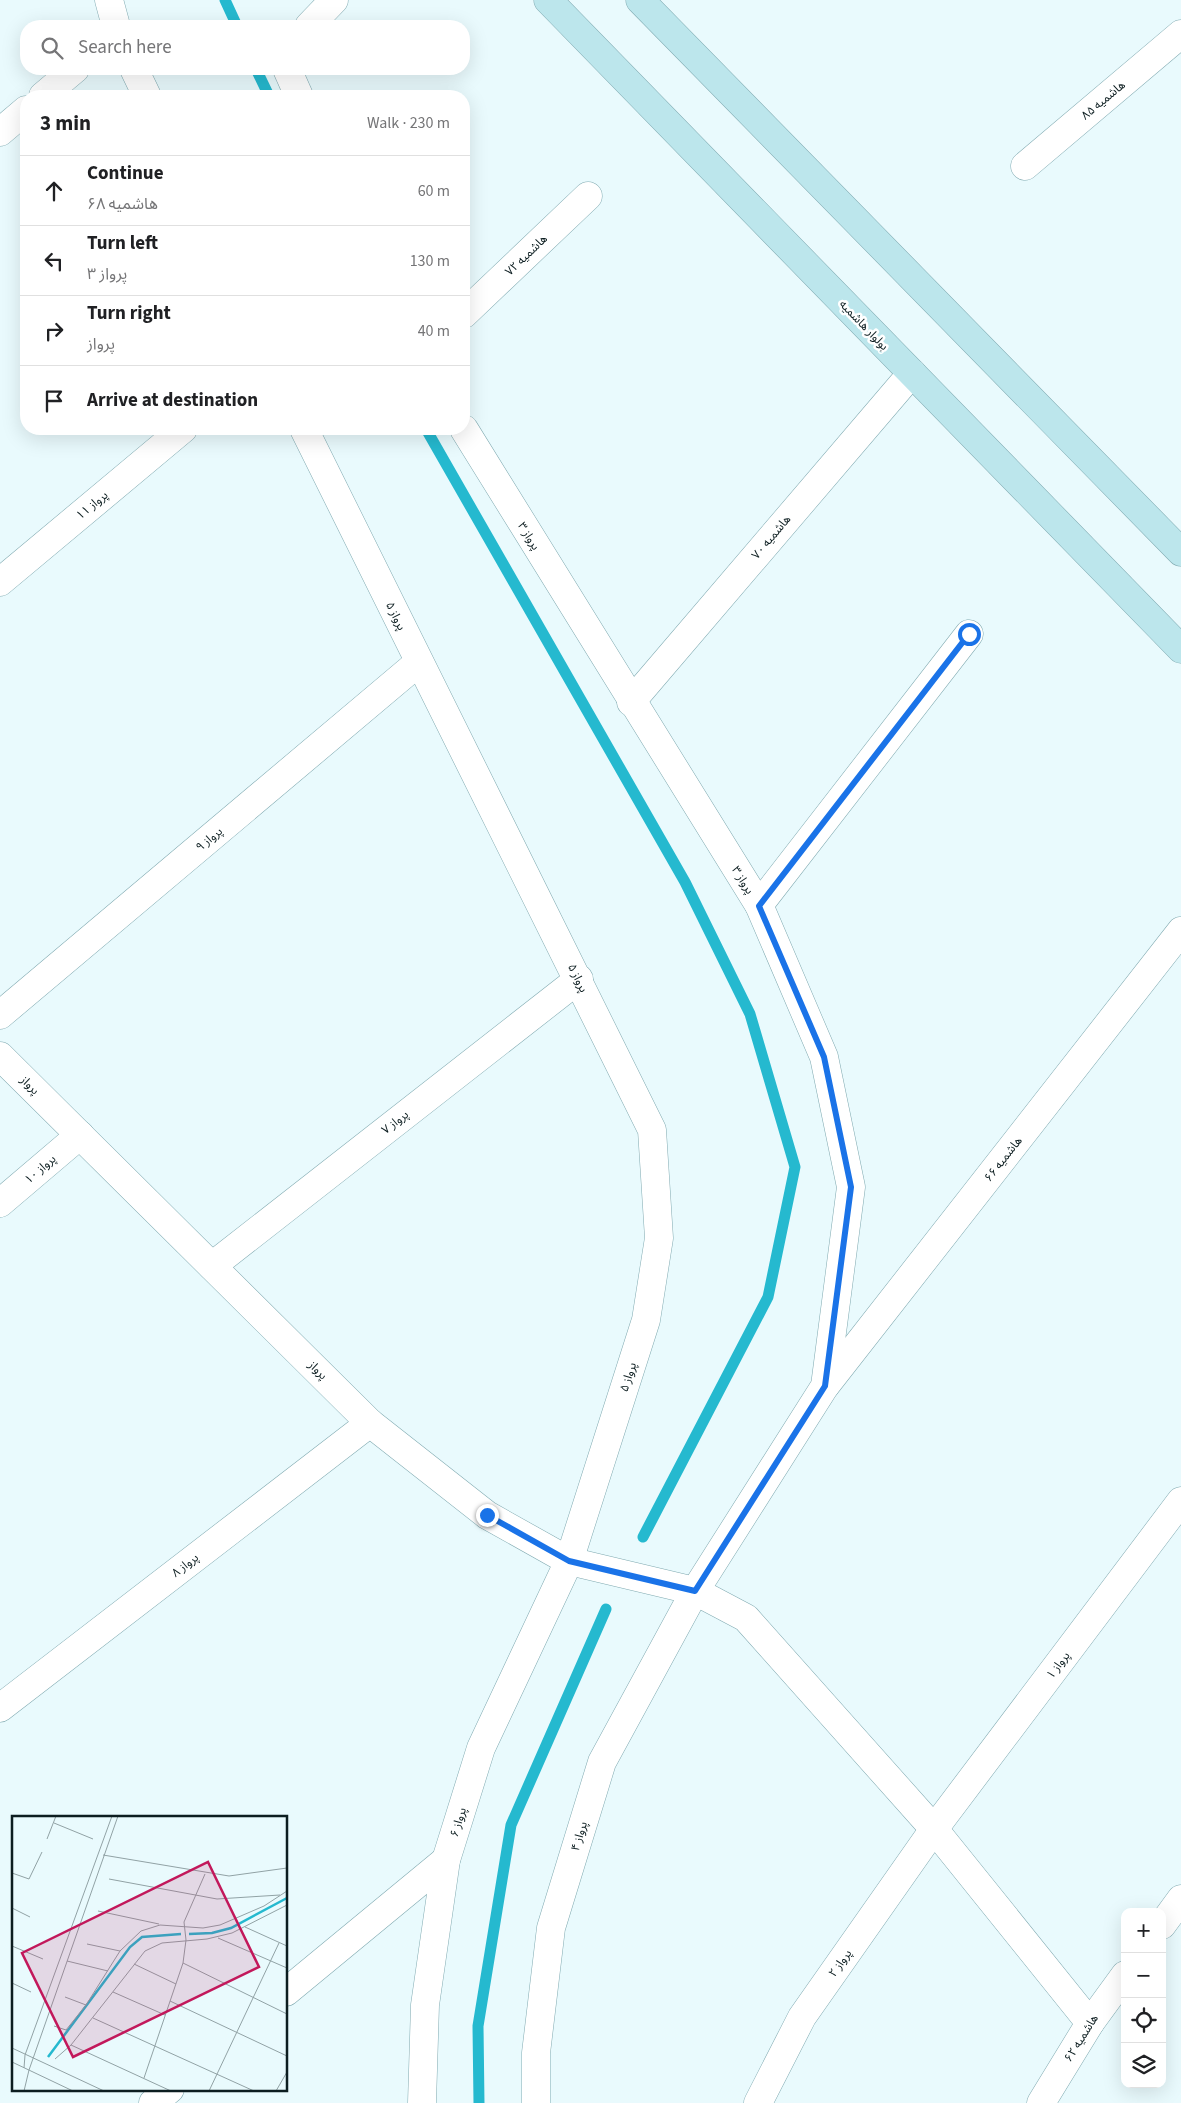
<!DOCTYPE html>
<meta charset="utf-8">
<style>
body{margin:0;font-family:"Source Sans 3","Noto Sans Arabic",sans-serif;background:#f6f6f6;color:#202124}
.controls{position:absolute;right:15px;bottom:15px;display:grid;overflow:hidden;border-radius:10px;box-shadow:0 5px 20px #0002}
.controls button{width:45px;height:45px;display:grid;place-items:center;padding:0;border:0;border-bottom:1px solid #e0e0e0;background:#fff;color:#202124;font:25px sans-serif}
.stop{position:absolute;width:15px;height:15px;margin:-11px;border:4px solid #1a73e8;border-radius:50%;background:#fff}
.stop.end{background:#1a73e8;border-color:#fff;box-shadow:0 1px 5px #0008}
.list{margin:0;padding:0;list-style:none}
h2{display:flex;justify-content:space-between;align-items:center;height:65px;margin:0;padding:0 20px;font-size:21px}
h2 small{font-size:16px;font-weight:400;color:#757577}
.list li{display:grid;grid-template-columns:32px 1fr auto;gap:15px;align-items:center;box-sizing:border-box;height:70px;padding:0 20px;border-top:1px solid #e0e0e0}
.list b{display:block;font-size:19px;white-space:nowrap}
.list p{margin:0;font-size:16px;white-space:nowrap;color:#757577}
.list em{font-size:16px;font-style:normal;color:#757577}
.icon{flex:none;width:28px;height:28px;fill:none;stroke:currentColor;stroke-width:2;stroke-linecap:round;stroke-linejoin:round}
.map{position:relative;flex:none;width:1181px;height:2103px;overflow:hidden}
.search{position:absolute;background:#fff;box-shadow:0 5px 20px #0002;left:20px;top:20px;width:450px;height:55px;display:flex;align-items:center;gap:12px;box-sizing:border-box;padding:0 18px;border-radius:20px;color:#757577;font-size:19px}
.panel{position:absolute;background:#fff;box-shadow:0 5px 20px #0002;left:20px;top:90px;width:450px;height:345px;border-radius:20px}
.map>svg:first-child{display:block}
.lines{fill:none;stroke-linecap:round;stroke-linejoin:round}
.stream{stroke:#25b9cf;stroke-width:11}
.minor-casing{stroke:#80aab1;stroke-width:29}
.tertiary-casing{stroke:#80aab1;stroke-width:29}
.secondary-casing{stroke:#80aab1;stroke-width:29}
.minor{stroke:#fff;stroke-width:28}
.tertiary{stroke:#fff;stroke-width:28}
.secondary{stroke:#bce6ec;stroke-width:28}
.route{stroke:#1a73e8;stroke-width:6}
.labels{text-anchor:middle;stroke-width:5;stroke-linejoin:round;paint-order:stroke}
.street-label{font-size:12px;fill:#0c1d20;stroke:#fff}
.inset-river{fill:none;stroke:#25b9cf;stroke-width:2.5}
.inset-road{fill:none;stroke:#91a2a5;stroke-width:1}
.view{fill:#c2185b;fill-opacity:0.15;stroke:#c2185b;stroke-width:2.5}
.inset-edge{fill:none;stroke:#0c1d20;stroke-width:2.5}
</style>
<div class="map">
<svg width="1181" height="2103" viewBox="0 0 1181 2103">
<rect width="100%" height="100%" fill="#e9fafd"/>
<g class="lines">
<g class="stream">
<path d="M225 0 237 26"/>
<path d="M256 69 269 96"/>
<path d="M426 429 685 882 750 1014 795 1167 768 1297 643 1537"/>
<path d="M479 2103 478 2026 511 1825 606 1609"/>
</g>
<defs>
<g id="minor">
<path d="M109 0 116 26"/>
<path d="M309 26 334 0"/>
<path d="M134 69 147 96"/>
<path d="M287 69 299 96"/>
<path d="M43 96 75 69"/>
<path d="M0 132 26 110"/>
<path d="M1025 166 1181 34"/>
<path d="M464 314 588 196"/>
<path d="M304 429 652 1130 659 1238 646 1320 569 1561 481 1748 446 1860 425 2005 422 2103"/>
<path d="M464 429 759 905 824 1057 851 1187 825 1386 695 1591 602 1762 551 1928 536 2053V2103"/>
<path d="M0 582 183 429"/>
<path d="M631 702 912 373"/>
<path d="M759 905 969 634"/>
<path d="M0 1015 419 662"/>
<path d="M0 1056 370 1423 487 1515 569 1561 695 1591 746 1618 934 1829 1090 2023"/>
<path d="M0 1203 80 1135"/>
<path d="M212 1266 579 979"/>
<path d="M826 1385 1181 931"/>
<path d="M0 1708 370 1423"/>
<path d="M286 1992 446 1860"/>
<path d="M153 2103 170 2089"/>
<path d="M758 2103 802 2017 934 1829 1181 1501"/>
</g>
<g id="tertiary">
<path d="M1162 1925 1181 1899"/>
<path d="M1041 2103 1090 2023 1125 1975"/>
</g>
<g id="secondary">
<path d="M548 0 1181 649"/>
<path d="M640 0 1181 552"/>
</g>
</defs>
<use href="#minor" class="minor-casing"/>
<use href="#tertiary" class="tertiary-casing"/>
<use href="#secondary" class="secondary-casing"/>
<use href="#minor" class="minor"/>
<use href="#tertiary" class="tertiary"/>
<use href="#secondary" class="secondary"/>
</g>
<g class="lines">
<path class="route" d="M487 1515 569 1561 695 1591 825 1386 851 1187 824 1057 759 906 969 634"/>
</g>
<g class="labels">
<g class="street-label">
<text transform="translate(1103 100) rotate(-40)" y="4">هاشمیه ۸۵</text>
<text transform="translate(526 255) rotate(-44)" y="4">هاشمیه ۷۲</text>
<text transform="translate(864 325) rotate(46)" y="4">بولوار هاشمیه</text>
<text transform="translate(92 505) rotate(-40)" y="4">پرواز ۱۱</text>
<text transform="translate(529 536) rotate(58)" y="4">پرواز ۳</text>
<text transform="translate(771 537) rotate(-50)" y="4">هاشمیه ۷۰</text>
<text transform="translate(396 616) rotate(64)" y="4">پرواز ۵</text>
<text transform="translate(209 839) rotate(-40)" y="4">پرواز ۹</text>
<text transform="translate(743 880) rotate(58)" y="4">پرواز ۳</text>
<text transform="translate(578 978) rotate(64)" y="4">پرواز ۵</text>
<text transform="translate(30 1085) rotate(45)" y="4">پرواز</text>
<text transform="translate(395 1122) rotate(-38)" y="4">پرواز ۷</text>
<text transform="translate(1003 1159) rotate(-52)" y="4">هاشمیه ۶۶</text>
<text transform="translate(40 1169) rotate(-41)" y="4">پرواز ۱۰</text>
<text transform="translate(318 1370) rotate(45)" y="4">پرواز</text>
<text transform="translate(628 1377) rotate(-72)" y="4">پرواز ۵</text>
<text transform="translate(185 1565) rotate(-38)" y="4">پرواز ۸</text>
<text transform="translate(1058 1665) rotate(-53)" y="4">پرواز ۱</text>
<text transform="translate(458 1822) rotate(-73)" y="4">پرواز ۶</text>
<text transform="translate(579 1836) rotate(-73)" y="4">پرواز ۴</text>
<text transform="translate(840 1963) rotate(-55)" y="4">پرواز ۲</text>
<text transform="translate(1081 2038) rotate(-58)" y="4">هاشمیه ۶۲</text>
</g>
</g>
<g transform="translate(12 1816)">
<rect width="275" height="275" fill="#e9fafd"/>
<path class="inset-river" d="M177 118 200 117 219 112 275 82M36 241 118 131 130 121 169 118"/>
<path class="inset-road" d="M42 7 81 23M35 23 44 0M91 39 217 60 275 52M0 57 17 63 30 36M97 63 205 83 268 79M0 92 18 101M86 95 147 108M233 111 275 130M206 122 275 152M75 128 108 135M0 130 31 143M55 145 96 155M171 147 275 198M122 148 164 168M0 167 19 176M101 176 153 199M53 181 74 189M158 185 275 240M81 202 242 275M42 210 54 214 74 189 108 135 129 115 148 109 191 112 208 109 252 90 275 75M59 229 159 275M0 232 92 275M43 243 59 229 133 135 150 127 195 123 220 117 275 89M0 246 61 275M12 252 13 239 100 0M17 254 106 0M132 262 171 147 174 124 172 106 193 58M12 275 17 254M197 275 267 127M264 275 275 256"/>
<path class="view" d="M196 46 247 151 61 241 10 137Z"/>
<rect width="275" height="275" class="inset-edge"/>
</g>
</svg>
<div class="controls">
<button>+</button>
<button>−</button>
<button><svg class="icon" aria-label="locate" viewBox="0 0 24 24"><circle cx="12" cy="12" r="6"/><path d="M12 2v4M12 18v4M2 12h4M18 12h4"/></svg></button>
<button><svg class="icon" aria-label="layers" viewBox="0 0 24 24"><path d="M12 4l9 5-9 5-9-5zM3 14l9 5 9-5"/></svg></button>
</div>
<div class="stop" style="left:969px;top:634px"></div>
<div class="stop end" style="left:487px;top:1515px"></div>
<div class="search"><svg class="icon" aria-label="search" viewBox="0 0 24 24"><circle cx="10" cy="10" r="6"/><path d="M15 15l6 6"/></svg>Search here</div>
<section class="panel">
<h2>3 min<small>Walk · 230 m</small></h2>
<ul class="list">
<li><svg class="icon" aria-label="ahead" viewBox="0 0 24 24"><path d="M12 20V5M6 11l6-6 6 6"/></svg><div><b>Continue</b><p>هاشمیه ۶۸</p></div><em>60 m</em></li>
<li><svg class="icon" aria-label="left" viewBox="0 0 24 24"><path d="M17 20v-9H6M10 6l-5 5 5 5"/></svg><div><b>Turn left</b><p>پرواز ۳</p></div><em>130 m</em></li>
<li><svg class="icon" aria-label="right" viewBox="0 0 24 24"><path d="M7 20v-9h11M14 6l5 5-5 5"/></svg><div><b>Turn right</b><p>پرواز</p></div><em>40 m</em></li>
<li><svg class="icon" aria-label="arrive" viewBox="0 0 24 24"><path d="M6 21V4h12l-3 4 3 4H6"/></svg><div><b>Arrive at destination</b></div></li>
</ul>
</section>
</div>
